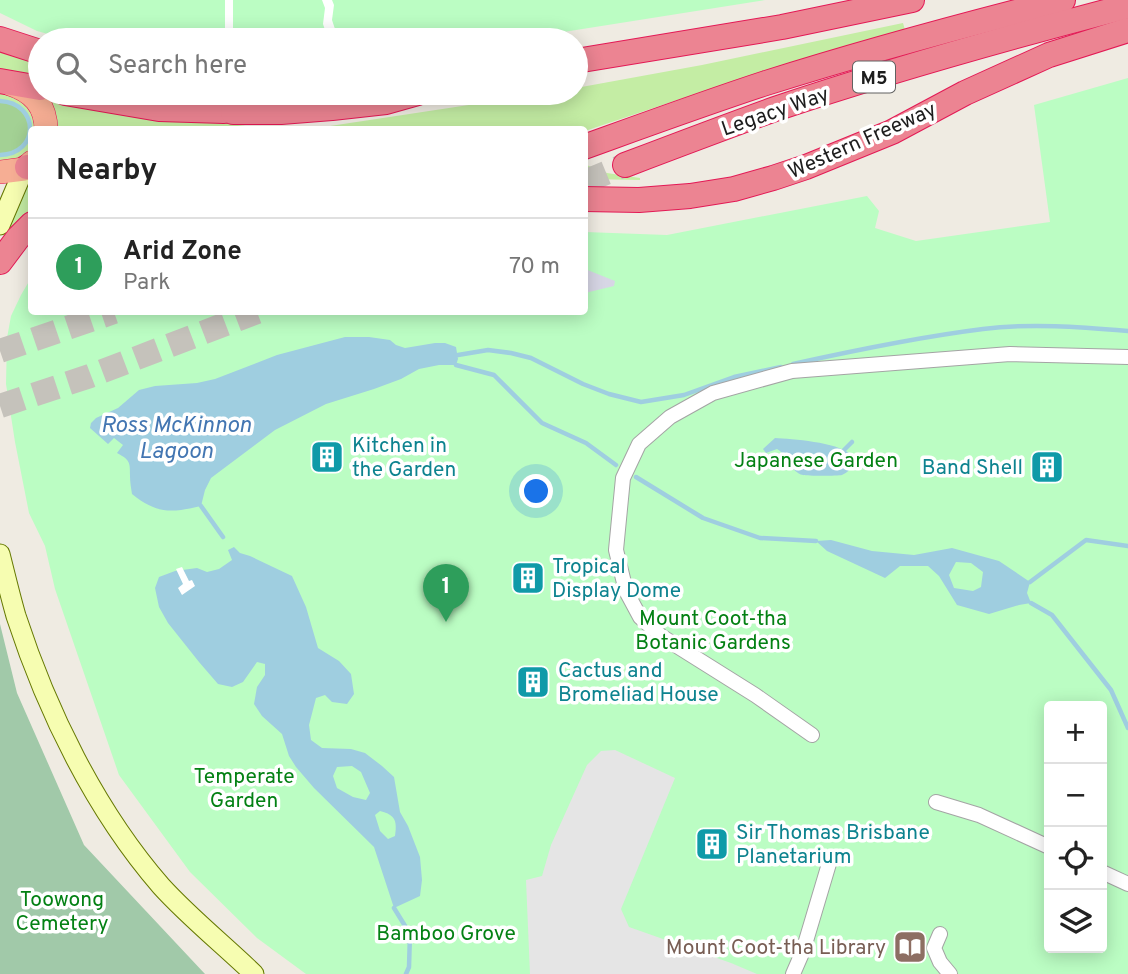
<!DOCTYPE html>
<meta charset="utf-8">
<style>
body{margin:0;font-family:Overpass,sans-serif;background:#f6f6f6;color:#222}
.controls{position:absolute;right:21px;bottom:21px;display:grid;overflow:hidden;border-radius:7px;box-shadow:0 4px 18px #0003}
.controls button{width:63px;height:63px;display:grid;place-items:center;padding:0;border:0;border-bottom:2px solid #e0e0e0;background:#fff;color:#222;font:35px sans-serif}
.you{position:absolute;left:537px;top:492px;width:24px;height:24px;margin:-18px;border:5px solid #fff;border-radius:50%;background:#1a73e8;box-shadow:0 0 0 10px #1a73e833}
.badge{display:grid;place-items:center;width:46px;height:46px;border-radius:50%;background:#ca0900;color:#fff;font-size:23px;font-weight:700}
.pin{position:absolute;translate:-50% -58px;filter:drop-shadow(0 2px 4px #0008)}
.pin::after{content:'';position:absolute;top:37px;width:24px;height:21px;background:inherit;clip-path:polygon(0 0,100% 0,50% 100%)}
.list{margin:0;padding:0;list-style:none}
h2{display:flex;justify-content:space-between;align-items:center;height:91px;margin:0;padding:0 28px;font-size:30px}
h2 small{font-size:23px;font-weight:400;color:#767676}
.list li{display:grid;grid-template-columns:46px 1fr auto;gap:21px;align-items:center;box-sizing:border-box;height:98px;padding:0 28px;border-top:2px solid #e0e0e0}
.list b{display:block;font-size:26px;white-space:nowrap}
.list p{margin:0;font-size:23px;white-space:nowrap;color:#767676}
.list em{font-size:23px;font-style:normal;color:#767676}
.icon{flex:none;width:38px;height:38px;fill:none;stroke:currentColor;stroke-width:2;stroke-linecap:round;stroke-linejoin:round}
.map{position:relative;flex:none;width:1128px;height:974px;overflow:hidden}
.search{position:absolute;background:#fff;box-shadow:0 4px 18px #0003;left:28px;top:28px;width:560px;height:77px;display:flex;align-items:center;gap:18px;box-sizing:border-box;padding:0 24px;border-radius:38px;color:#767676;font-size:26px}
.panel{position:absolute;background:#fff;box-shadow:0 4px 18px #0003;left:28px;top:126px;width:560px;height:189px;border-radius:7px}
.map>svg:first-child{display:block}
.grass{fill:#c4eda4}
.forest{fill:#a3d194}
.cemetery{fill:#a1c9a9}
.park{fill:#bbfdc3;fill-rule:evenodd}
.parking{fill:#e5e5e5}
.plaza{fill:#d7d6e5}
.water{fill:#9fcee0;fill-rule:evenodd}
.pier{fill:#fff}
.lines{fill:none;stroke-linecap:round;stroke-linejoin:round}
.stream{stroke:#9fcee0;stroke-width:4.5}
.motorway-tunnel{stroke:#c5c2bb;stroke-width:24;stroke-dasharray:24 12;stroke-linecap:butt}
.minor-casing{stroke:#a4a4a4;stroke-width:16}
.secondary-casing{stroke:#657800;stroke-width:21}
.trunk-casing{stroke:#e31955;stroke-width:24}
.motorway-casing{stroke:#e31955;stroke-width:26}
.minor{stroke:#fff;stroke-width:14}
.secondary{stroke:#f6fdb1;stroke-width:19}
.trunk{stroke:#f6ae94;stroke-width:23}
.motorway{stroke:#ec8492;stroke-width:24}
.labels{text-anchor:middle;stroke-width:7;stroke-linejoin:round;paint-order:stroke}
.shield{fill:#fff;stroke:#616161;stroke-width:2}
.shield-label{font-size:19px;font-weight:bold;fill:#1d1d1d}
.street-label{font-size:21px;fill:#1d1d1d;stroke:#fff}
.culture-label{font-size:21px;fill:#0d838f;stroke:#fff;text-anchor:start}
.park-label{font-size:21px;fill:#048114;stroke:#fff}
.education-label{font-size:21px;fill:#785e54;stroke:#fff;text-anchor:end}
.water-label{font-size:23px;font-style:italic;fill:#4376b2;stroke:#fff}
</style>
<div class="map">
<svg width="1128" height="974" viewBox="0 0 1128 974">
<rect width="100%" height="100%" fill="#efebe2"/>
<g class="grass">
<path d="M903 23 905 30 761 72 585 131 331 130 330 126 548 93H576V88L702 65Z"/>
<path d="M0 50 40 63V78L0 71Z"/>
<path d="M0 93C27 96 30 106 38 129L32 130 31 149C22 159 13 161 0 162Z"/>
<path d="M49 100 62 101 262 123 221 128 156 126 131 130 54 129Z"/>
<path d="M584 164 607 173 640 178V180L585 179Z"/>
<path d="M31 180V218L0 245 7 226Z"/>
</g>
<path class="forest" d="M0 102C39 105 39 153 0 154Z"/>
<path class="cemetery" d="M0 624 17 693 84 845 205 974H0Z"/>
<g class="park">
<path d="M0 0H765L513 40H70L37 31 0 13Z"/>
<path d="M1128 78V974H306L257 938 190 872 119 775 55 589 45 546 29 513 15 442 6 384 7 338 11 316 21 295 31 278 32 312H584L585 232 667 235 867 196 879 211 875 228 916 241 1050 222 1034 105ZM1049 706H1102V948H1049Z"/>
</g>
<path class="parking" d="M615 750 675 778 621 909 629 927 731 963 757 974H530L526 880 542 876 551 845 587 765 601 751Z"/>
<path class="plaza" d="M585 269 615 281 614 286 585 293Z"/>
<g class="water">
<path d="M345 337H369L390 340 396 345 405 348 435 343H445L456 347 458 359 456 365H439L419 369 401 379 374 389 326 404 275 430 211 478 205 490 201 506C171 513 157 514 132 494 131 488 130 482 130 476 130 462 130 460 117 453L123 445 114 438 108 444 90 428 91 423 96 418 118 408 139 390 155 386 197 383 215 379 277 355Z"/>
<path d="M775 438C792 439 837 442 850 454 853 457 854 459 853 463 852 468 847 473 842 475 838 476 807 476 803 475 791 473 788 455 777 449L766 453 763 449Z"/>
<path d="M831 540 872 551 914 555 952 548 999 561 1030 582 1027 593 1031 603 1019 605 989 614 957 605 939 576 928 566H900L885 578 827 551 816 541ZM956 562 971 563 983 572 981 587 973 591 954 588 949 575Z"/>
<path d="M234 547 240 553 250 556 292 576 306 607 318 648 339 661 351 674 354 694 347 704 332 702 325 695 316 698 309 725 311 740 322 748 351 749 365 753 382 766 394 777 400 812 408 826 420 857 422 880 420 896 394 908 374 847 314 788 296 767 289 756 282 734 262 716 254 704 257 687 265 675V664L257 662 243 682 232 687 218 684 199 662 168 623 159 607 155 588 159 577 175 571 197 568 207 572 219 569 232 560 228 550ZM352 766 361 772 370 793 366 800 353 797 337 788 333 776 337 767ZM380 811C396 815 397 821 395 836L388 839 380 831 375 815Z"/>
</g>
<g class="pier">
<rect x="225" y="0" width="8" height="40"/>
<path d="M322 0H332L334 5 332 20 335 29 326 33 323 24 325 8Z"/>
<path d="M182 567 189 581 192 580 195 586 182 595 178 588 183 584 176 569Z"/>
</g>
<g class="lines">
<g class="stream">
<path d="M0 101C40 103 40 154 0 155"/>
<path d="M458 355 488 350 511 353 531 358 583 384 609 394 641 402 684 395 734 377 781 367"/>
<path d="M793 364C856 350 919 337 983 329 1031 323 1080 327 1128 331"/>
<path d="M456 365 494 375 542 423 586 443 616 465"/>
<path d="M844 450 852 442"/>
<path d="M636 477 703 518 760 538 816 541"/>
<path d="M201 506 223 537"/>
<path d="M1030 582 1086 540 1128 546"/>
<path d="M1031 603 1052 615 1111 690 1128 728"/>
<path d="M394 908 410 934 409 967 406 974"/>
</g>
<g class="motorway-tunnel">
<path d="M584 182 625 165"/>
<path d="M0 351 114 312"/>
<path d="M0 406 90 376 257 312"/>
</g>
<defs>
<g id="minor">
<path d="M812 735 755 695 661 636 640 617 626 591 616 550 623 478 639 444 670 417 713 393 792 371 1010 354 1128 357"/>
<path d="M936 802 979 815 1049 847"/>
<path d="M1102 872 1128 884"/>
<path d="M940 934 934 948 940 962 950 974"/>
<path d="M793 974 803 951 831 857"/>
</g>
<g id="secondary">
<path d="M0 225 24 169"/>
<path d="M0 554C5 574 10 595 16 616 47 711 95 810 161 886 189 917 224 945 254 974"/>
</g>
<g id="trunk">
<path d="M10 84C32 91 46 105 46 130"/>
<path d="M0 172 24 169 27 167 32 162"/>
</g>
<g id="motorway">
<path d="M0 39 40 52"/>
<path d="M576 61 782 27 912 0"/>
<path d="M0 81 40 88"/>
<path d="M65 93 159 109 224 111"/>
<path d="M233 112H281L332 108 386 102 418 93"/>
<path d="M584 147C645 125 705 103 766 83 864 52 964 25 1063 0"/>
<path d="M625 165C675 146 725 127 775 109 891 70 1009 37 1128 6"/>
<path d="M27 167H32"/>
<path d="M584 199 639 200 690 196 734 189 773 178 806 167 892 132 965 93 1049 55 1128 30"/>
<path d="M0 262 18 238 32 224"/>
</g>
</defs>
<use href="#minor" class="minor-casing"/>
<use href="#secondary" class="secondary-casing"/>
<use href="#trunk" class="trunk-casing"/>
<use href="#motorway" class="motorway-casing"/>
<use href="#minor" class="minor"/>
<use href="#secondary" class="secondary"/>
<use href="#trunk" class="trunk"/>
<use href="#motorway" class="motorway"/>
</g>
<defs>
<symbol id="building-square" viewBox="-11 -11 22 22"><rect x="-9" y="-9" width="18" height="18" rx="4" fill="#0f9aa8" stroke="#fff"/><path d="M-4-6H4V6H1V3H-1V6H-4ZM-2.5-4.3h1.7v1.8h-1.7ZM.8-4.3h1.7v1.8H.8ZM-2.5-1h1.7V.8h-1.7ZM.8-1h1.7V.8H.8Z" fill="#fff"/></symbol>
<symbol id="library-square" viewBox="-11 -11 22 22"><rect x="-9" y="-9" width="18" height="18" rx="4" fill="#8d6e63" stroke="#fff"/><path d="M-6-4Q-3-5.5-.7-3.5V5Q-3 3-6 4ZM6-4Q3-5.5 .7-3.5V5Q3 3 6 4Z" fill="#fff"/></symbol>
</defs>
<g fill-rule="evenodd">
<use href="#building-square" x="308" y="438" width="38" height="38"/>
<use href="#building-square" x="1028" y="448" width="38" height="38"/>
<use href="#building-square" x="509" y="559" width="38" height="38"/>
<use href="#building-square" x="514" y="663" width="38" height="38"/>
<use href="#building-square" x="693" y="825" width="38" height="38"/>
<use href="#library-square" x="891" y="928" width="38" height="38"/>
</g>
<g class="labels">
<rect class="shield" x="853" y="61.5" width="42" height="31" rx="5"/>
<g class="shield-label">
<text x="874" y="84">M5</text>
</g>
<g class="street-label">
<text transform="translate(775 111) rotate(-19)" y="7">Legacy Way</text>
<text transform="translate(862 140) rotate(-24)" y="7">Western Freeway</text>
</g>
<g class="culture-label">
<text x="352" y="452">Kitchen in<tspan x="352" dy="24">the Garden</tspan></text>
<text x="1023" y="474" text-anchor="end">Band Shell</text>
<text x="552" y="573">Tropical<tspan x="552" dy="24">Display Dome</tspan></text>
<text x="558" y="677">Cactus and<tspan x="558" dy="24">Bromeliad House</tspan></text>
<text x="736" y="839">Sir Thomas Brisbane<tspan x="736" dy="24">Planetarium</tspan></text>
</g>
<g class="park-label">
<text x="816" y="467">Japanese Garden</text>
<text x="713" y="625">Mount Coot-tha<tspan x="713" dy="24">Botanic Gardens</tspan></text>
<text x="244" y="783">Temperate<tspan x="244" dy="24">Garden</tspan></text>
<text x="62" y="906">Toowong<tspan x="62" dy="24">Cemetery</tspan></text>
<text x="446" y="940">Bamboo Grove</text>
</g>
<g class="education-label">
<text x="886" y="954">Mount Coot-tha Library</text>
</g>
<g class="water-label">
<text x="176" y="432">Ross McKinnon<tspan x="176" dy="26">Lagoon</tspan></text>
</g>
</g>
</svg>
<div class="controls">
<button>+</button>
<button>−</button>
<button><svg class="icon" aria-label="locate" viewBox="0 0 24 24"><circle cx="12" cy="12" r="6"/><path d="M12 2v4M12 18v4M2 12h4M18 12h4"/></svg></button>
<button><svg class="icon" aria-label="layers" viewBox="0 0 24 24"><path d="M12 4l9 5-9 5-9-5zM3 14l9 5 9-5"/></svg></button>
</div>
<div class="you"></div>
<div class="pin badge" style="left:446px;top:622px;background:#2e9e5b">1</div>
<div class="search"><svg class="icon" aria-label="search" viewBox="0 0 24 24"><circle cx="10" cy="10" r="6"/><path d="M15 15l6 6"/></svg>Search here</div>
<section class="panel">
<h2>Nearby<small></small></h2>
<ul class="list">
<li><span class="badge" style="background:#2e9e5b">1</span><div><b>Arid Zone</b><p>Park</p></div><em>70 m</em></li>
</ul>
</section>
</div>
